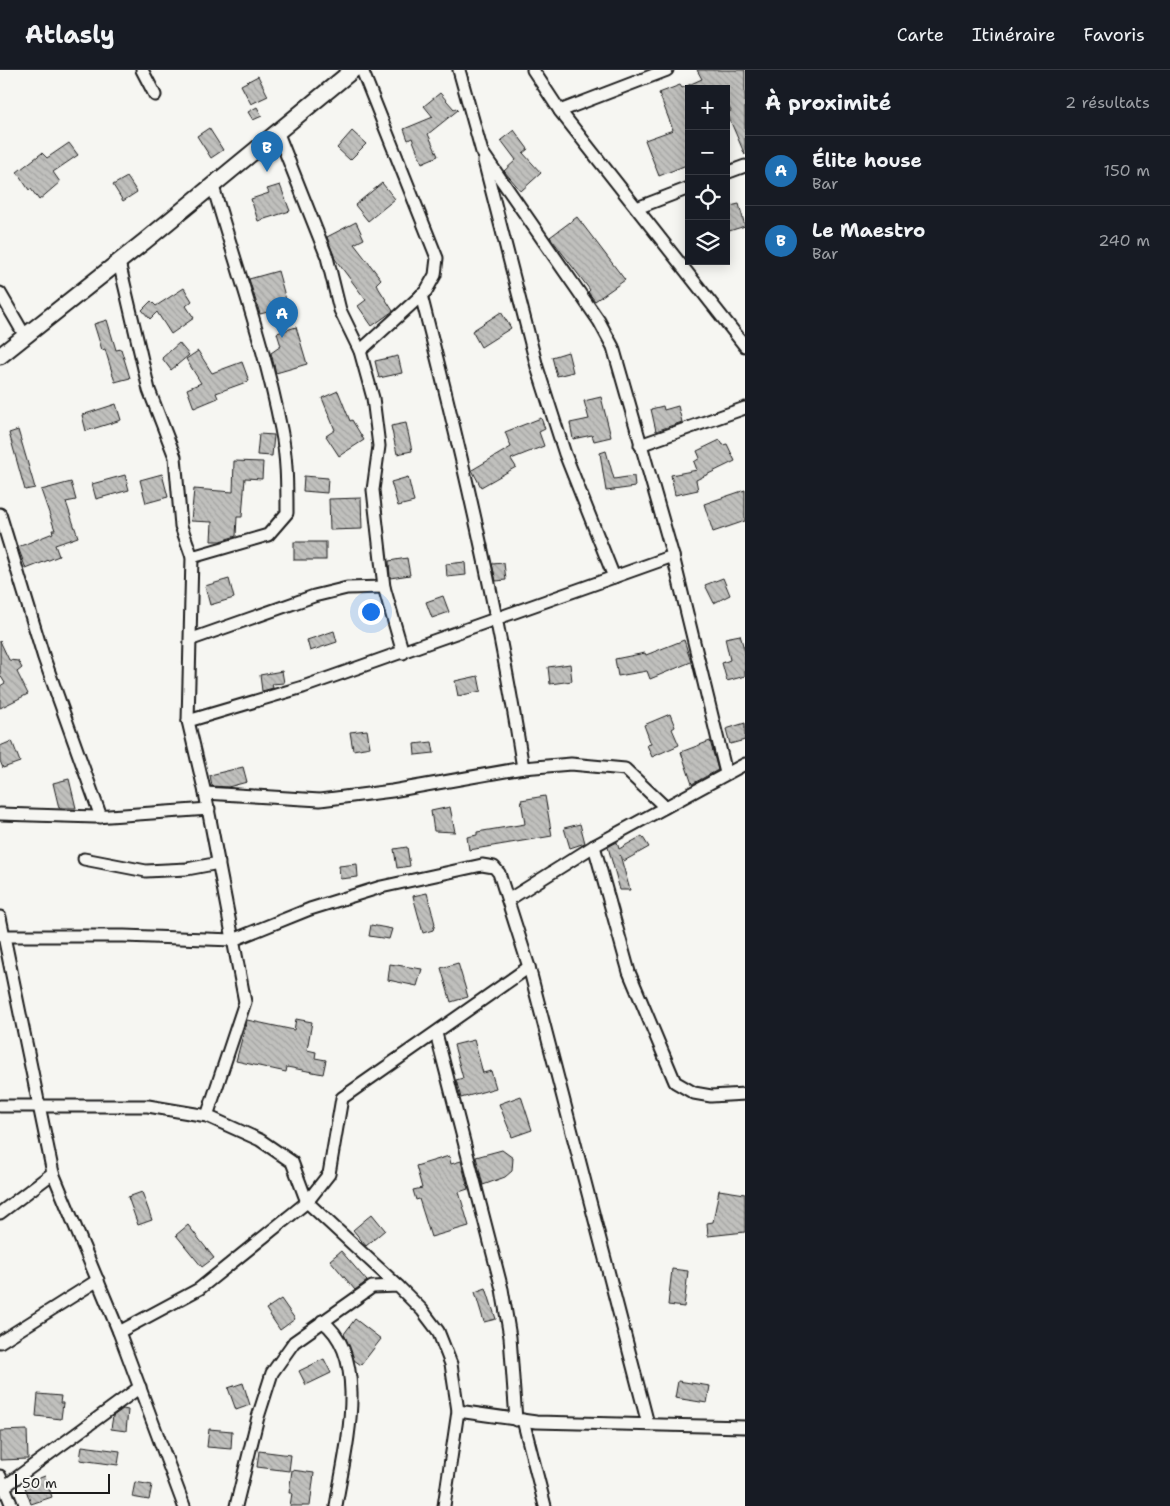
<!DOCTYPE html>
<html lang="fr">
<meta charset="utf-8">
<style>
body{margin:0;font-family:"Shantell Sans",sans-serif;background:#242831;color:#f1f3f6}
.controls{position:absolute;right:15px;top:15px;display:grid;overflow:hidden;border-radius:0px;box-shadow:0 2px 12px #0003}
.controls button{width:45px;height:45px;display:grid;place-items:center;padding:0;border:0;border-bottom:1px solid #363941;background:#171b24;color:#f1f3f6;font:25px sans-serif}
.scale{position:absolute;left:15px;bottom:12px;width:95px;box-sizing:border-box;padding-left:5px;border:2px solid #1c1c1c;border-top:0;font-size:14px;line-height:18px;white-space:nowrap;color:#1c1c1c;-webkit-text-stroke:4px #f6f6f2;paint-order:stroke}
.you{position:absolute;left:370px;top:541px;width:18px;height:18px;margin:-12px;border:4px solid #fff;border-radius:50%;background:#1a73e8;box-shadow:0 0 0 8px #1a73e833}
.badge{display:grid;place-items:center;width:32px;height:32px;border-radius:50%;background:#1f6fb2;color:#fff;font-size:16px;font-weight:700}
.pin{position:absolute;translate:-50% -41px;filter:drop-shadow(0 1px 2px #0008)}
.pin::after{content:'';position:absolute;top:26px;width:18px;height:15px;background:inherit;clip-path:polygon(0 0,100% 0,50% 100%)}
.list{margin:0;padding:0;list-style:none}
h2{display:flex;justify-content:space-between;align-items:center;height:65px;margin:0;padding:0 20px;font-size:21px}
h2 small{font-size:16px;font-weight:400;color:#9ea1a6}
.list li{display:grid;grid-template-columns:32px 1fr auto;gap:15px;align-items:center;box-sizing:border-box;height:70px;padding:0 20px;border-top:1px solid #363941}
.list b{display:block;font-size:19px;white-space:nowrap}
.list p{margin:0;font-size:16px;white-space:nowrap;color:#9ea1a6}
.list em{font-size:16px;font-style:normal;color:#9ea1a6}
.icon{flex:none;width:28px;height:28px;fill:none;stroke:currentColor;stroke-width:2;stroke-linecap:round;stroke-linejoin:round}
.map{position:relative;flex:none;width:745px;height:1436px;overflow:hidden}
header{display:flex;align-items:center;gap:30px;box-sizing:border-box;height:70px;padding:0 25px;background:#171b24;border-bottom:1px solid #363941}
header strong{font-size:24px}
nav{display:flex;gap:28px;margin-inline-start:auto;font-size:18px}
main{display:flex}
aside{flex:1;background:#171b24}
.map>svg:first-child{display:block}
.building{fill:url(#building-back-hatch);stroke:#1c1c1c}
.lines{fill:none;stroke-linecap:round;stroke-linejoin:round}
.street-casing{stroke:#1c1c1c;stroke-width:15}
.secondary-casing{stroke:#1c1c1c;stroke-width:19}
.street{stroke:#f6f6f2;stroke-width:11}
.secondary{stroke:#f6f6f2;stroke-width:15}
</style>
<header>
<strong>Atlasly</strong>
<nav><a>Carte</a><a>Itinéraire</a><a>Favoris</a></nav>
</header>
<main>
<div class="map">
<svg width="745" height="1436" viewBox="0 0 745 1436">
<defs>
<pattern id="building-back-hatch" width="6" height="6" patternUnits="userSpaceOnUse" patternTransform="scale(1.25)"><rect width="6" height="6" fill="#c0c0bd"/><path d="M-1 5l2 2M0 0l6 6M5-1l2 2" fill="none" stroke="#a4a4a2"/></pattern>
</defs>
<rect width="100%" height="100%" fill="#f6f6f2"/>
<filter id="ink" filterUnits="userSpaceOnUse"><feTurbulence type="fractalNoise" baseFrequency=".02" numOctaves="2"/><feDisplacementMap in="SourceGraphic" scale="10" xChannelSelector="R" yChannelSelector="G"/><feConvolveMatrix kernelMatrix="1 2 1 2 8 2 1 2 1" color-interpolation-filters="sRGB"/></filter>
<g filter="url(#ink)">
<g class="building">
<path d="M697 0H745V85L727 43 731 41 726 31V19H689V94L659 106 645 70 673 60 659 23 680 15 682 18 702 9Z"/>
<path d="M258 6 268 26 251 34 241 15Z"/>
<path d="M440 23 454 39 456 38 458 40 428 64 438 86 422 93 412 68 408 70 404 59 433 47 424 36Z"/>
<path d="M257 37 262 46 253 50 248 42Z"/>
<path d="M209 58 223 80 211 88 197 66Z"/>
<path d="M514 60 528 79 523 83 541 103 521 121 504 101 516 90 501 70Z"/>
<path d="M352 61 366 74 350 90 337 78Z"/>
<path d="M69 73 78 85 53 102 60 112 39 130 31 119 29 120 17 102 42 83 47 88Z"/>
<path d="M127 107 137 122 123 131 113 115Z"/>
<path d="M382 113 395 129 368 151 355 135Z"/>
<path d="M280 115 290 141 258 151 251 129 269 123 267 119Z"/>
<path d="M739 134 745 156 726 162V137Z"/>
<path d="M577 147 625 210 595 231 588 222 590 220 550 167Z"/>
<path d="M356 152 364 169 354 174 381 209 376 214 393 241 372 256 358 236 366 230 335 189 327 167Z"/>
<path d="M278 201 288 237 260 244 249 209Z"/>
<path d="M184 218 192 231 186 236 194 248 171 264 157 242 150 249 142 240 151 231 156 236Z"/>
<path d="M501 242 511 258 481 277 472 261Z"/>
<path d="M107 250 116 280 121 279 130 308 115 312 105 279 102 280 94 254Z"/>
<path d="M296 257 307 294 276 303 271 283 281 276 277 263Z"/>
<path d="M179 273 189 285 171 300 162 288Z"/>
<path d="M198 281 212 303 242 292 249 311 216 323 218 328 194 338 187 319 201 313 186 289Z"/>
<path d="M568 282 573 302 557 306 552 287Z"/>
<path d="M398 286 402 303 379 308 375 291Z"/>
<path d="M338 321 350 351 352 350 364 370 339 386 326 366 335 360 322 328Z"/>
<path d="M601 327 611 367 594 371 592 365 573 369 570 353 589 349 584 331Z"/>
<path d="M116 334 121 350 86 361 82 345Z"/>
<path d="M663 336 664 340 678 336 682 352 656 361 651 339Z"/>
<path d="M541 348 545 359 539 362 544 376 511 389 516 397 481 417 472 400 511 377 505 362Z"/>
<path d="M406 353 412 381 397 384 391 356Z"/>
<path d="M18 360 35 418 25 420 9 363Z"/>
<path d="M259 364 274 365 272 386 257 385Z"/>
<path d="M720 370 723 375 727 374 735 391 696 410 698 420 675 425 671 405 697 400 694 392 700 388 697 381Z"/>
<path d="M606 381 614 409 634 406 635 417 606 421 600 383Z"/>
<path d="M234 391 263 392 262 409 245 408 242 447H237L236 466 220 471H211L212 452 191 451 194 419 233 422Z"/>
<path d="M162 404 168 427 146 433 140 410Z"/>
<path d="M125 405 129 420 96 429 92 414Z"/>
<path d="M304 406 328 408 327 423 303 421Z"/>
<path d="M408 407 414 432 398 436 391 412Z"/>
<path d="M71 412 76 430 66 432 78 467 55 475 59 486 26 499 18 477 53 463 52 460H55L41 420Z"/>
<path d="M745 420V451L713 462 704 434Z"/>
<path d="M361 428 362 459 330 460 329 429Z"/>
<rect x="294" y="472" width="32" height="18"/>
<path d="M407 488 410 505 390 508 389 491Z"/>
<path d="M465 492 466 505 447 507 446 494Z"/>
<path d="M504 493 506 510 496 511 492 494Z"/>
<path d="M723 508 730 525 714 533 705 515Z"/>
<path d="M229 509 234 528 210 535 205 516Z"/>
<path d="M443 526 449 542 432 548 426 532Z"/>
<path d="M334 561 337 572 310 581 307 570Z"/>
<path d="M740 565 745 582V606L727 611 722 593 730 590 725 568Z"/>
<path d="M684 570 691 592 650 609 647 601 618 606 615 589 645 583 646 585Z"/>
<path d="M0 571 9 590 18 591 22 598 17 602 28 624 0 638V616L5 613 0 605Z"/>
<path d="M570 594 572 611 550 614 548 597Z"/>
<path d="M282 601 284 613 272 614 273 618 262 621 260 605Z"/>
<path d="M478 606 481 621 458 626 455 611Z"/>
<path d="M670 644 675 657 672 659 679 675 652 687 647 675 651 674 644 655Z"/>
<path d="M745 653V670L730 674 726 659Z"/>
<path d="M367 660 370 677 353 680 350 662Z"/>
<path d="M12 671 20 692 3 698 0 691V676Z"/>
<path d="M710 671 718 700 692 714 681 682Z"/>
<path d="M432 672 434 683 415 685 414 674Z"/>
<path d="M243 697 247 712 228 717 212 716 210 705Z"/>
<path d="M69 709 76 738H59L53 713Z"/>
<path d="M545 726 552 766 469 780 467 767 477 765V762L525 754 521 730Z"/>
<path d="M450 737 455 762 434 761 431 741Z"/>
<path d="M580 754 585 773 570 778 564 758Z"/>
<path d="M642 766 649 777 624 791 620 785 630 820H620L608 777 617 772 619 779Z"/>
<path d="M407 777 410 796 397 798 394 779Z"/>
<path d="M357 794 358 807 340 809 339 796Z"/>
<path d="M427 823 435 854 433 860 423 863 413 826Z"/>
<path d="M371 855 392 859 389 869 369 866Z"/>
<path d="M458 893 468 927 451 932 441 898Z"/>
<path d="M390 894 422 899 417 916 388 910Z"/>
<path d="M296 949 312 952 307 980 316 982 315 988 326 990 323 1004 287 997 286 1002 236 991 247 950 294 960Z"/>
<path d="M474 970 483 1003 491 1001 496 1018 461 1028 456 1010 463 1008 454 975Z"/>
<path d="M521 1026 532 1060 512 1067 499 1034Z"/>
<path d="M502 1080 513 1088 512 1101 505 1107 483 1115 476 1087Z"/>
<path d="M449 1086 451 1094 461 1091 468 1119 459 1122 469 1156 431 1167 419 1129 416 1130 413 1120 422 1118 416 1096Z"/>
<path d="M719 1120 745 1124V1162L708 1166 707 1153 713 1152Z"/>
<path d="M142 1122 152 1150 138 1155 128 1127Z"/>
<path d="M372 1144 385 1160 366 1176 353 1160Z"/>
<path d="M188 1155 214 1188 202 1197 176 1165Z"/>
<path d="M341 1181 367 1211 355 1220 330 1190Z"/>
<path d="M672 1199 688 1201 684 1237 668 1235Z"/>
<path d="M486 1218 496 1249 484 1252 475 1222Z"/>
<path d="M281 1229 295 1249 280 1260 266 1239Z"/>
<path d="M355 1249 381 1269 361 1295 354 1290 344 1264Z"/>
<path d="M324 1289 331 1303 306 1315 299 1301Z"/>
<path d="M678 1311 710 1316 707 1333 675 1328Z"/>
<path d="M243 1313 250 1335 236 1340 228 1318Z"/>
<path d="M38 1324 61 1326 60 1333H63L61 1349 36 1346Z"/>
<path d="M123 1339 128 1340 126 1361 111 1359 113 1346Z"/>
<path d="M209 1359 232 1361 231 1379 207 1377Z"/>
<path d="M27 1360 28 1389 0 1390V1361Z"/>
<path d="M82 1376 120 1381 118 1395 80 1390Z"/>
<path d="M259 1381 291 1385 289 1401 257 1397Z"/>
<path d="M292 1400 314 1403 310 1436H290L292 1423H289Z"/>
<path d="M45 1406 52 1427 31 1434 24 1414Z"/>
<path d="M135 1412 152 1415 149 1430 132 1427Z"/>
</g>
<g class="lines">
<defs>
<g id="street">
<path d="M142 0 155 25"/>
<path d="M459 0 482 82 599 251 613 277 673 486 726 703"/>
<path d="M533 0 560 41 745 276"/>
<path d="M560 41 667 0"/>
<path d="M277 61 327 187 340 240 360 281 373 328 379 376 373 420 384 517 403 583"/>
<path d="M484 91 537 297 565 384 614 507 673 486"/>
<path d="M726 103 745 96"/>
<path d="M637 138 689 118"/>
<path d="M119 192 149 320 175 387 181 456 192 487 188 651 205 723 245 932 207 1046"/>
<path d="M0 223 25 266"/>
<path d="M421 225C461 381 498 539 523 698"/>
<path d="M360 281 426 221 435 205 437 188 362 0"/>
<path d="M640 375 745 338"/>
<path d="M0 444 44 588 101 747"/>
<path d="M192 487 268 465 287 443C287 415 287 387 281 359 265 277 236 196 213 116"/>
<path d="M192 569 314 526 347 518 384 517"/>
<path d="M188 651 303 617 614 507"/>
<path d="M205 723 320 730 392 721 523 698 571 694 625 699 665 737"/>
<path d="M0 744 95 747 209 739"/>
<path d="M594 776 629 902 675 1012 694 1023 711 1026 745 1024"/>
<path d="M84 789 146 801 187 799 219 793"/>
<path d="M508 830 594 776 745 694"/>
<path d="M0 847 53 1103 119 1262 184 1436"/>
<path d="M4 866H124L233 870 310 839 381 817 482 795 494 797 499 803 529 897 648 1354"/>
<path d="M436 963 502 1219 510 1267 516 1350"/>
<path d="M0 1036H148L207 1046 260 1070 292 1092 307 1132 398 1216"/>
<path d="M0 1143 53 1103"/>
<path d="M322 1251C372 1288 344 1384 336 1436"/>
<path d="M119 1262 199 1219 307 1132 329 1104 342 1028 529 897"/>
<path d="M0 1272 98 1210"/>
<path d="M458 1341 536 1352 745 1357"/>
<path d="M523 1350 545 1436"/>
<path d="M0 1406 12 1436"/>
<path d="M4 1417 140 1317"/>
<path d="M236 1436 258 1347 272 1303 294 1272 372 1217 398 1216 422 1240 438 1261 451 1294 458 1341 444 1436"/>
</g>
<path id="secondary" d="M0 286 145 171 353 0"/>
</defs>
<use href="#street" class="street-casing"/>
<use href="#secondary" class="secondary-casing"/>
<use href="#street" class="street"/>
<use href="#secondary" class="secondary"/>
</g>
</g>
</svg>
<div class="controls">
<button>+</button>
<button>−</button>
<button><svg class="icon" aria-label="locate" viewBox="0 0 24 24"><circle cx="12" cy="12" r="6"/><path d="M12 2v4M12 18v4M2 12h4M18 12h4"/></svg></button>
<button><svg class="icon" aria-label="layers" viewBox="0 0 24 24"><path d="M12 4l9 5-9 5-9-5zM3 14l9 5 9-5"/></svg></button>
</div>
<div class="scale">50 m</div>
<div class="you"></div>
<div class="pin badge" style="left:282px;top:268px">A</div>
<div class="pin badge" style="left:267px;top:102px">B</div>
</div>
<aside>
<h2>À proximité<small>2 résultats</small></h2>
<ul class="list">
<li><span class="badge">A</span><div><b>Élite house</b><p>Bar</p></div><em>150 m</em></li>
<li><span class="badge">B</span><div><b>Le Maestro</b><p>Bar</p></div><em>240 m</em></li>
</ul>
</aside>
</main>
